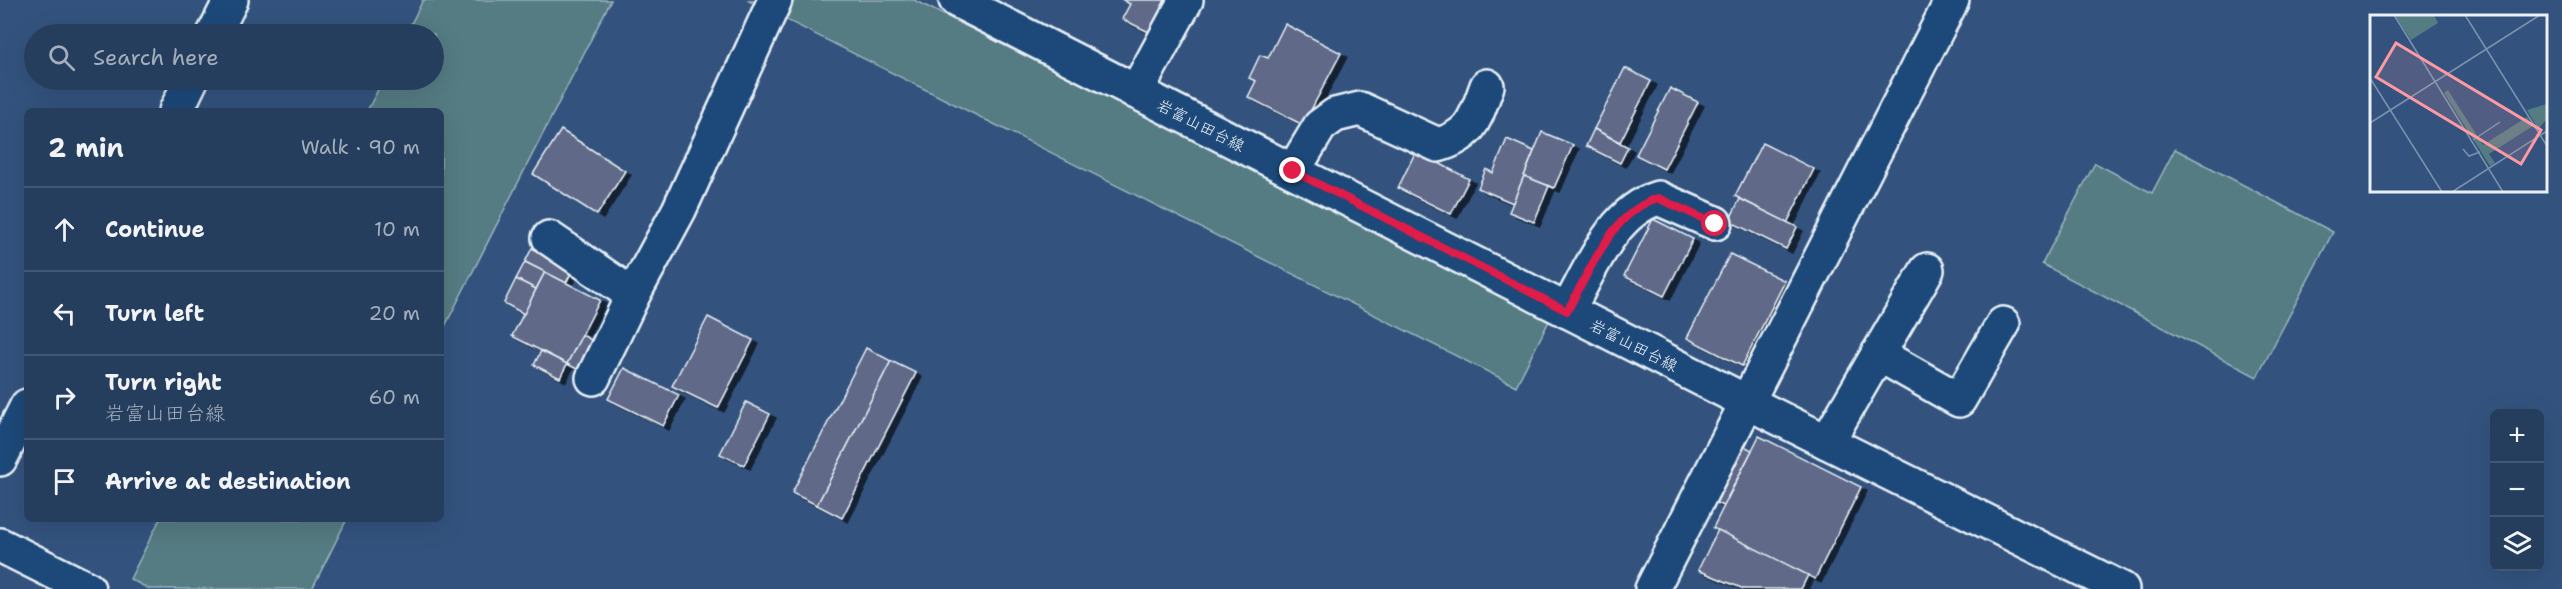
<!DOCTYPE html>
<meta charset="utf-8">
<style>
body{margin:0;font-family:"Shantell Sans","Klee One",sans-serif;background:#2e4564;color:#f1f3f6}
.controls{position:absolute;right:18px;bottom:18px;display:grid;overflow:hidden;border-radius:9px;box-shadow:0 6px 24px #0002}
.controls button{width:54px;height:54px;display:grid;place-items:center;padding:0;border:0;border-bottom:2px solid #425773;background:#263e5e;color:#f1f3f6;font:30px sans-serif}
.stop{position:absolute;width:18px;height:18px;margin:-14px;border:4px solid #e11d48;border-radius:50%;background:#fff}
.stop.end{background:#e11d48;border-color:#fff;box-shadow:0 2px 6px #0008}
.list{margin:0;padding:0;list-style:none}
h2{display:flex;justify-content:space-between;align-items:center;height:78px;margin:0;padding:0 24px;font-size:26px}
h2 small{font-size:20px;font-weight:400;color:#a4aebc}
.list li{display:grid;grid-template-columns:39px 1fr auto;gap:18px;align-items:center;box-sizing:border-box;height:84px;padding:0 24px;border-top:2px solid #425773}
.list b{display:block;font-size:22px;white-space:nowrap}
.list p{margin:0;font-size:20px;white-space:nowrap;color:#a4aebc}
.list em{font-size:20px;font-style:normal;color:#a4aebc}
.icon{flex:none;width:33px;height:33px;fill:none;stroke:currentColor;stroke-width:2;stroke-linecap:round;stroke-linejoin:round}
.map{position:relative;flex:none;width:2562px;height:589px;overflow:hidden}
.search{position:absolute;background:#263e5e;box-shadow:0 6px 24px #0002;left:24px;top:24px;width:420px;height:66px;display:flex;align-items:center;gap:15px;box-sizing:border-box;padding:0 21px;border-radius:33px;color:#a4aebc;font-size:22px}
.panel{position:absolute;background:#263e5e;box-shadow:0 6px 24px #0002;left:24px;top:108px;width:420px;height:414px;border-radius:9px}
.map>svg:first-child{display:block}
.green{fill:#547c83;stroke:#9eb6be;stroke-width:1.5}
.building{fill:#616987;stroke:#e8f1f8;stroke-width:1.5;filter:url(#shadow)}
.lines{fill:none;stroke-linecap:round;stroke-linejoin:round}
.minor-casing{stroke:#e8f1f8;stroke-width:38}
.major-casing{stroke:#e8f1f8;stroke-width:38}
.minor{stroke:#1f4a7a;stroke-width:33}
.major{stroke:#1f4a7a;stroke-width:33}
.route{stroke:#e11d48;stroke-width:8}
.labels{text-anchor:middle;stroke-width:5;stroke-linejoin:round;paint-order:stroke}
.street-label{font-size:16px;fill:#e8f1f8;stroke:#1f4a7a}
.inset-road{fill:none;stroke:#7b92af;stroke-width:1.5}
.view{fill:#ff9aa2;fill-opacity:0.15;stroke:#ff9aa2;stroke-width:3}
.inset-edge{fill:none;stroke:#e8f1f8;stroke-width:3}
</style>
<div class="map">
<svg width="2562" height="589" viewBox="0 0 2562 589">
<defs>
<filter id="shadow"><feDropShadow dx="6" dy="4" stdDeviation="0" flood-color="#0009"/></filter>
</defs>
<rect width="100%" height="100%" fill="#33537e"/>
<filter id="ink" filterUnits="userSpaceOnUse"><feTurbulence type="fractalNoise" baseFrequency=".0167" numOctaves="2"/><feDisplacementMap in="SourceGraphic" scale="12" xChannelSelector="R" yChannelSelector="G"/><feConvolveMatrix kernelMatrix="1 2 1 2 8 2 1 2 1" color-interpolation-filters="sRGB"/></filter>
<g filter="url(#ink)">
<g class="green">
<path d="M423 0H611L441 334V111H367L383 80H434V34H406Z"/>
<path d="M747 0H914L1550 319 1516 386Z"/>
<path d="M2175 149 2333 232 2257 377 2042 264 2095 163 2152 193Z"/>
<path d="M160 519H347L312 589H149L130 579Z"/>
</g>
<g class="building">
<path d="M1123 0H1165L1149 32 1122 19 1130 4Z"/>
<path d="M1285 24 1341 53 1303 125 1248 97 1256 81 1249 78 1260 55 1268 58Z"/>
<path d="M1625 68 1651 81 1620 142 1594 129Z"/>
<path d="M1670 88 1698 102 1664 169 1636 155Z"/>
<path d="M1594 129 1628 147 1620 163 1586 146Z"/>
<path d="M561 130 625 171 597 215 533 174Z"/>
<path d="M1542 132 1573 145 1554 188 1524 176Z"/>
<path d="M1507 139 1534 151 1513 203 1478 188 1486 169 1493 173Z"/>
<path d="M1762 143 1814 169 1787 223 1735 196Z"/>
<path d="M1416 151 1469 179 1451 214 1398 188Z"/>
<path d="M1524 176 1549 186 1534 222 1509 212Z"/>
<path d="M1740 199 1797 227 1786 249 1729 221Z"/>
<path d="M1653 219 1693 239 1664 296 1624 276Z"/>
<path d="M532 248 573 269 566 283 525 262Z"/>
<path d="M1730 254 1785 281 1742 366 1687 338Z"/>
<path d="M525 262 545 272 536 289 516 279Z"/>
<path d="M545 272 600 300 567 364 512 336Z"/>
<path d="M516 279 536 289 524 314 504 303Z"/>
<path d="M708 317 753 340 718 408 672 386Z"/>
<path d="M582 335 597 343 583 372 567 364Z"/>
<path d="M866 348 891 361 817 505 792 493Z"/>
<path d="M541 351 567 364 560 378 534 365Z"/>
<path d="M891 361 916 373 842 518 817 505Z"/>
<path d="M624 368 679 395 663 426 608 399Z"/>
<path d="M746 402 770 414 744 465 720 454Z"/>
<path d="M1759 436 1861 487 1815 579 1713 528Z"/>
<path d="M1738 443 1752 450 1723 506 1710 500Z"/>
<path d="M1718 530 1808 575 1801 589H1744L1698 570Z"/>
</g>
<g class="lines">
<defs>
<g id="minor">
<path d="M214 34 231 0"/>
<path d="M1136 92 1186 0"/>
<path d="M176 111 191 80"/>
<path d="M1293 171 1320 126 1335 115 1360 109 1438 145C1473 135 1475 118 1487 86"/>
<path d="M549 238 633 295"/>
<path d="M1567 311C1590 272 1611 212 1658 198L1715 223"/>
<path d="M1878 354 1959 400 2003 324"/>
<path d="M593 378 633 295 679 210 775 0"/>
<path d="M1827 442 1927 270"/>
<path d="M0 459 27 406"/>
<path d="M0 545 88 589"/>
<path d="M1652 589 1952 0"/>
</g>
<path id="major" d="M956 0 1745 401 2122 589"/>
</defs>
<use href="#minor" class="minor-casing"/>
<use href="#major" class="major-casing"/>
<use href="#minor" class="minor"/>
<use href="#major" class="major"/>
</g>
</g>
<g class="lines" filter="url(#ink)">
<path class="route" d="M1293 171 1567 311C1590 272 1611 212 1658 198L1715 224"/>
</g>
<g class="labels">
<g class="street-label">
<text transform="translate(1201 125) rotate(27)" y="6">岩富山田台線</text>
<text transform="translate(1634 345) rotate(27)" y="6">岩富山田台線</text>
</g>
</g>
<g transform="translate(2370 15)">
<rect width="177" height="177" fill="#33537e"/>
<path d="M25 0H64L68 8 41 25ZM78 75 113 130 157 102 163 111 119 139 125 148 120 151 74 78ZM177 89V104L168 114 157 95Z" fill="#547c83"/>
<path class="inset-road" d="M24 0 133 177M95 0 177 131M0 63 72 177M0 108 170 0M103 125 130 107M93 134 99 141 110 137M82 177 177 116"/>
<path class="view" d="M26 28 171 115 151 149 6 62Z"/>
<rect width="177" height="177" class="inset-edge"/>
</g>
</svg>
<div class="controls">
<button>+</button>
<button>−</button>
<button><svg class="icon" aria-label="layers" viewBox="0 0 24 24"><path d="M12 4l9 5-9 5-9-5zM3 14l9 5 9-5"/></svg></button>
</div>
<div class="stop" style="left:1715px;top:224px"></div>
<div class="stop end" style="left:1293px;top:171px"></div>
<div class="search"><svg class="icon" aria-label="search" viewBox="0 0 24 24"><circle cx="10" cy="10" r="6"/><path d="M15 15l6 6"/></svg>Search here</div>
<section class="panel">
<h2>2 min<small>Walk · 90 m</small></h2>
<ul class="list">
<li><svg class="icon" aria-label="ahead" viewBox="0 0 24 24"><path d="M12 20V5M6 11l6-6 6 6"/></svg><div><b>Continue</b></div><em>10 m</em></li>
<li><svg class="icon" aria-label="left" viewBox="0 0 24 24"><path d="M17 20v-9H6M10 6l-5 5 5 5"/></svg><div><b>Turn left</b></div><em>20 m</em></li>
<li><svg class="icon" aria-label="right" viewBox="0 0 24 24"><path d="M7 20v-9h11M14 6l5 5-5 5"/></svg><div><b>Turn right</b><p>岩富山田台線</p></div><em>60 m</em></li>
<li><svg class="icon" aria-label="arrive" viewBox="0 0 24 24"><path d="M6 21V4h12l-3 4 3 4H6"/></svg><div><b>Arrive at destination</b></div></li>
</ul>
</section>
</div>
